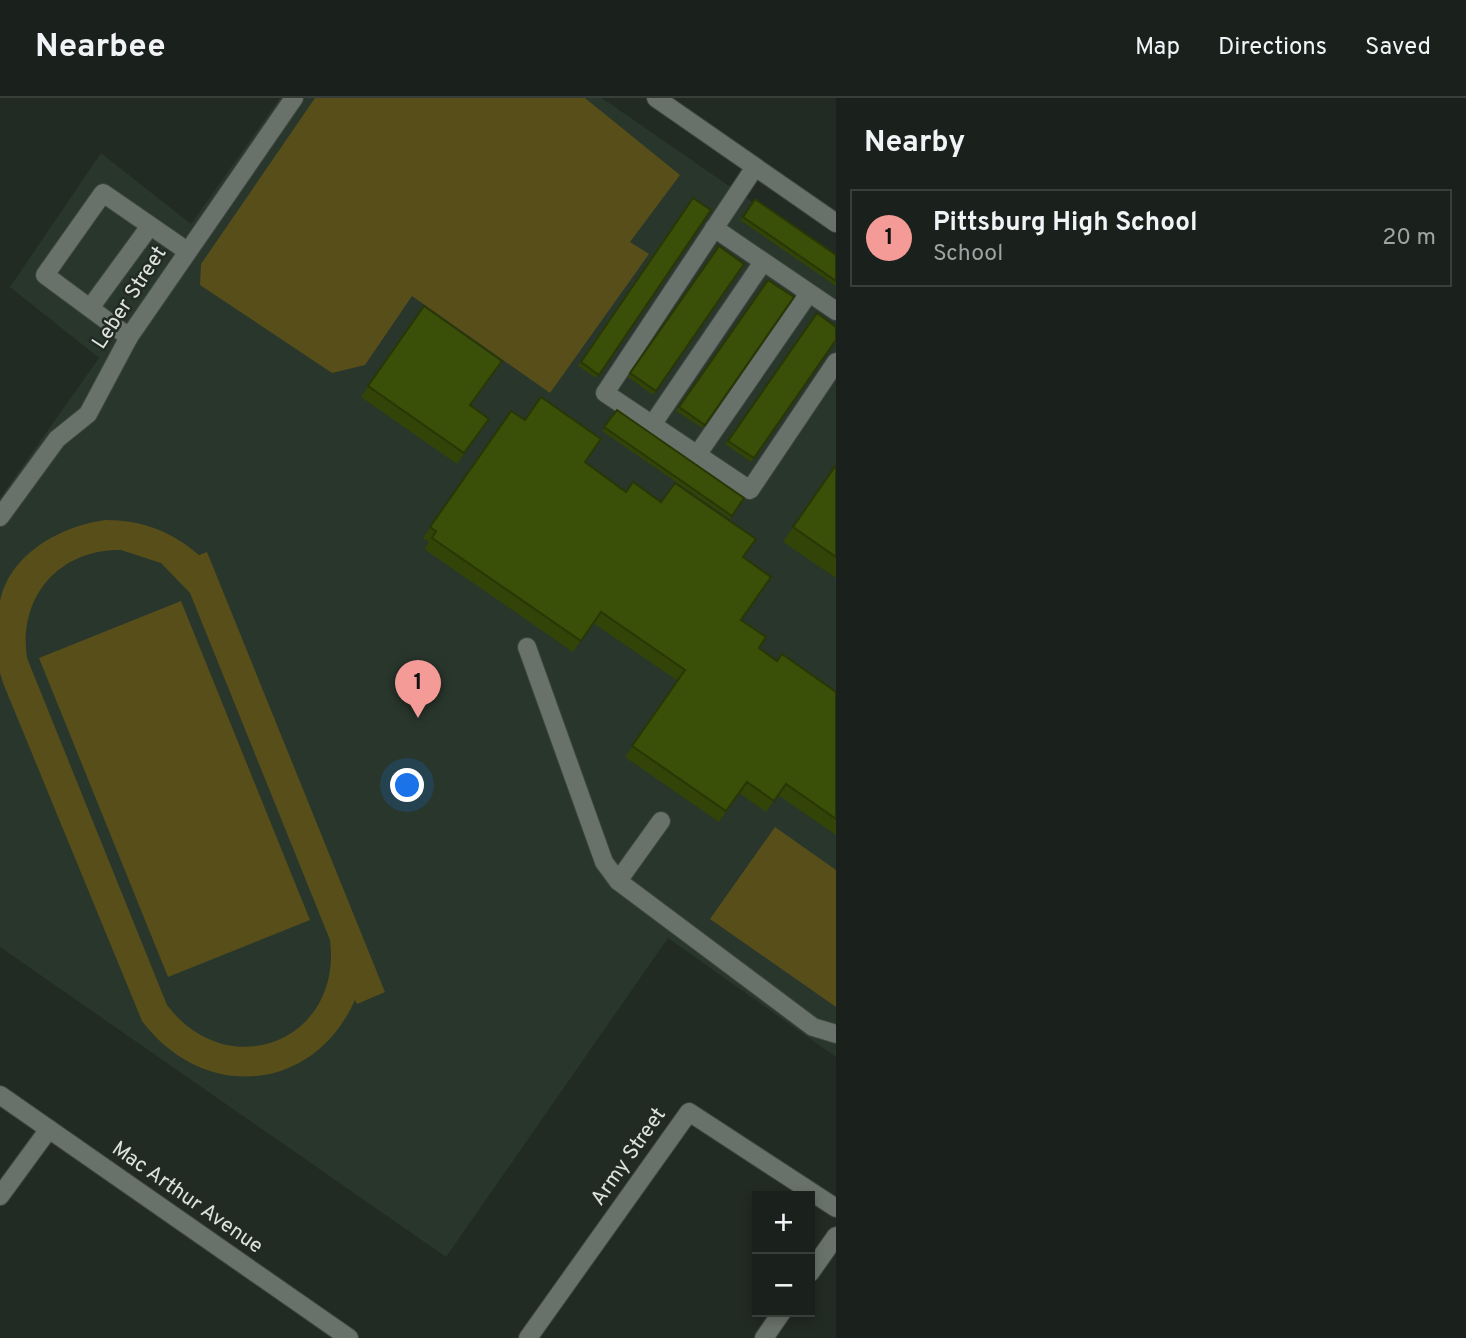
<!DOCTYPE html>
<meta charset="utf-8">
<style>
body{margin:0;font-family:Overpass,sans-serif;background:#272d28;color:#f1f3f6}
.controls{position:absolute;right:21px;bottom:21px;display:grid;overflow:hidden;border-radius:0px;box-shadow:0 4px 10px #0003}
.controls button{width:63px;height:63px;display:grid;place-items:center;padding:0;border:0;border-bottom:2px solid #383e3a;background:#1a201b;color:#f1f3f6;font:35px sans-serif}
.you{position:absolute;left:408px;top:688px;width:24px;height:24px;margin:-18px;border:5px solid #fff;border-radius:50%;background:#1a73e8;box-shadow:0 0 0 10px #1a73e833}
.badge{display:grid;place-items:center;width:46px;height:46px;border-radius:50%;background:#f59b97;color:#111;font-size:23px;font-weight:700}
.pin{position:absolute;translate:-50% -58px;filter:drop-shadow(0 2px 4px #0008)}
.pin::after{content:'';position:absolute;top:37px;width:24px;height:21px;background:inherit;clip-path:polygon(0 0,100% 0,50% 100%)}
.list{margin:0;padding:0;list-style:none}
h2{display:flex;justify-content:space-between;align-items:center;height:91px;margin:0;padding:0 28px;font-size:30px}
h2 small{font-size:23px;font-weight:400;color:#9fa3a3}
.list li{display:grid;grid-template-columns:46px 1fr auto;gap:21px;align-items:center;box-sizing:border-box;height:98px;margin:0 14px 14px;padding:0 14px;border:2px solid #383e3a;border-radius:0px}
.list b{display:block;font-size:26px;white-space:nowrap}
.list p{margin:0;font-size:23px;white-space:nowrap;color:#9fa3a3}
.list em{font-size:23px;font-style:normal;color:#9fa3a3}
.map{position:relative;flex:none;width:836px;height:1240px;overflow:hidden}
header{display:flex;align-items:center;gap:42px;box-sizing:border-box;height:98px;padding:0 35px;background:#1a201b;border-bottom:2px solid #383e3a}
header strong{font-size:33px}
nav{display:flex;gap:38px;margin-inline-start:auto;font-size:24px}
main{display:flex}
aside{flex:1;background:#1a201b}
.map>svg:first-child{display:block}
.built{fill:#29362c}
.green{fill:#574e1a;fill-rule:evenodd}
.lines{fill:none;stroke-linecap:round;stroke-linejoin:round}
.minor-casing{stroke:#3d453f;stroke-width:20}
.minor{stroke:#68726a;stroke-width:18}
.wall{fill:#324407}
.building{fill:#3a4f08;stroke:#293706;stroke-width:2}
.labels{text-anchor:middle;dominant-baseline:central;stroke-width:5;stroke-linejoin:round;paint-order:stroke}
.street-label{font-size:21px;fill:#dde2de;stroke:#222a24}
</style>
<header>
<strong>Nearbee</strong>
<nav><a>Map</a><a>Directions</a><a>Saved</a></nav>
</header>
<main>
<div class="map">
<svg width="836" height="1240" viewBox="0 0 836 1240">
<rect width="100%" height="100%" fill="#222a24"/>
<path class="built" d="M280 0H602L836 162V959L668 840 446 1159 0 849V400L99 260 10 189 101 55 191 126Z"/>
<g class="green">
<path d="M315 0H585L680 77 630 144 649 156 550 295 412 198 365 267 332 275 200 187 201 166Z"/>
<path d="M105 422C142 422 171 433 199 457L207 454 385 894 357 906 355 902C313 996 203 1004 142 923L3 585 0 575C0 552 0 526 0 504 9 456 61 428 105 422ZM121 452 161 465 190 495 330 842C343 943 228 988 167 907L27 560C18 499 59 451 121 452Z"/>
<path d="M181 503 310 822 168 879 39 560Z"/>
<path d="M775 729 836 772V909L710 821Z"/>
</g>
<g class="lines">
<g class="minor-casing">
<g id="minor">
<path d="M656 0 836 125"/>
<path d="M755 69 605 295 750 392 836 264"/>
<path d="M714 130 836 213"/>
<path d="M90 210 150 128"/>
<path d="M129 239 45 177 103 95 187 153"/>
<path d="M652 327 763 164"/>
<path d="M697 357 809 195"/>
<path d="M0 419 57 341 88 316 129 239 294 0"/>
<path d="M527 549 604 764 618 783"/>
<path d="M661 723 618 783 813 929 836 936"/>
<path d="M0 997 349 1240"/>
<path d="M0 1098 49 1031"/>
<path d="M810 1175 836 1138"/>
<path d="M528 1240 689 1014 836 1110"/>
<path d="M764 1240 782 1214"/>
</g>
</g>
<use href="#minor" class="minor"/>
</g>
<g class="wall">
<path d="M693 100 711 112 596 280 578 268Z"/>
<path d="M755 101 836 157V188L740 122Z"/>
<path d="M719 148 744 166 653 297 628 279Z"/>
<path d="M768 182 794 199 702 330 676 313Z"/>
<path d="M424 208 470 307 489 321 457 366 361 299Z"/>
<path d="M817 215 836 242 751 364 725 346Z"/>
<path d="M617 312 744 400 730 421 602 333Z"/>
<path d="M511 313 626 394 743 459 741 522 759 550 777 563 836 594V737L778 697 766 714 739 695 719 724 625 659 678 583 593 525 573 554 424 451 429 444 423 440Z"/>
<path d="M836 366V480L783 444Z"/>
</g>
<g class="building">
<path d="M693 100 711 112 599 277 581 264Z"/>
<path d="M755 101 836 157V183L743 119Z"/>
<path d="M719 148 744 166 656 293 630 275Z"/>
<path d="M768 182 794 199 705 327 679 309Z"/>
<path d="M424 208 502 263 470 307 489 321 464 355 368 288Z"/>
<path d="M817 215 836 229V242L754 360 728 343Z"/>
<path d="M541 299 601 341 585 364 626 394 633 384 661 404 675 385 756 441 743 459 771 479 741 522 766 539 759 550 777 563 782 556 836 594V721L786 686 774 703 747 684 726 713 632 648 685 572 601 514 581 543 432 440 436 433 430 429 511 313 525 322Z"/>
<path d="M617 312 744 400 732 418 604 329Z"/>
<path d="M836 367V459L793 429Z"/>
</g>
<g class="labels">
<g class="street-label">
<text transform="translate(130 200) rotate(-57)">Leber Street</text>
<text transform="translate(629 1059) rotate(-55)">Army Street</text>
<text transform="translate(187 1100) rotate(35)">Mac Arthur Avenue</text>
</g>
</g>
</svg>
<div class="controls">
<button>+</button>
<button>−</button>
</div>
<div class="you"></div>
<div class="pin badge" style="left:418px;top:620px">1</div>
</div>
<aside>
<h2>Nearby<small></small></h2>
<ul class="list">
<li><span class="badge">1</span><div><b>Pittsburg High School</b><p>School</p></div><em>20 m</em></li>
</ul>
</aside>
</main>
